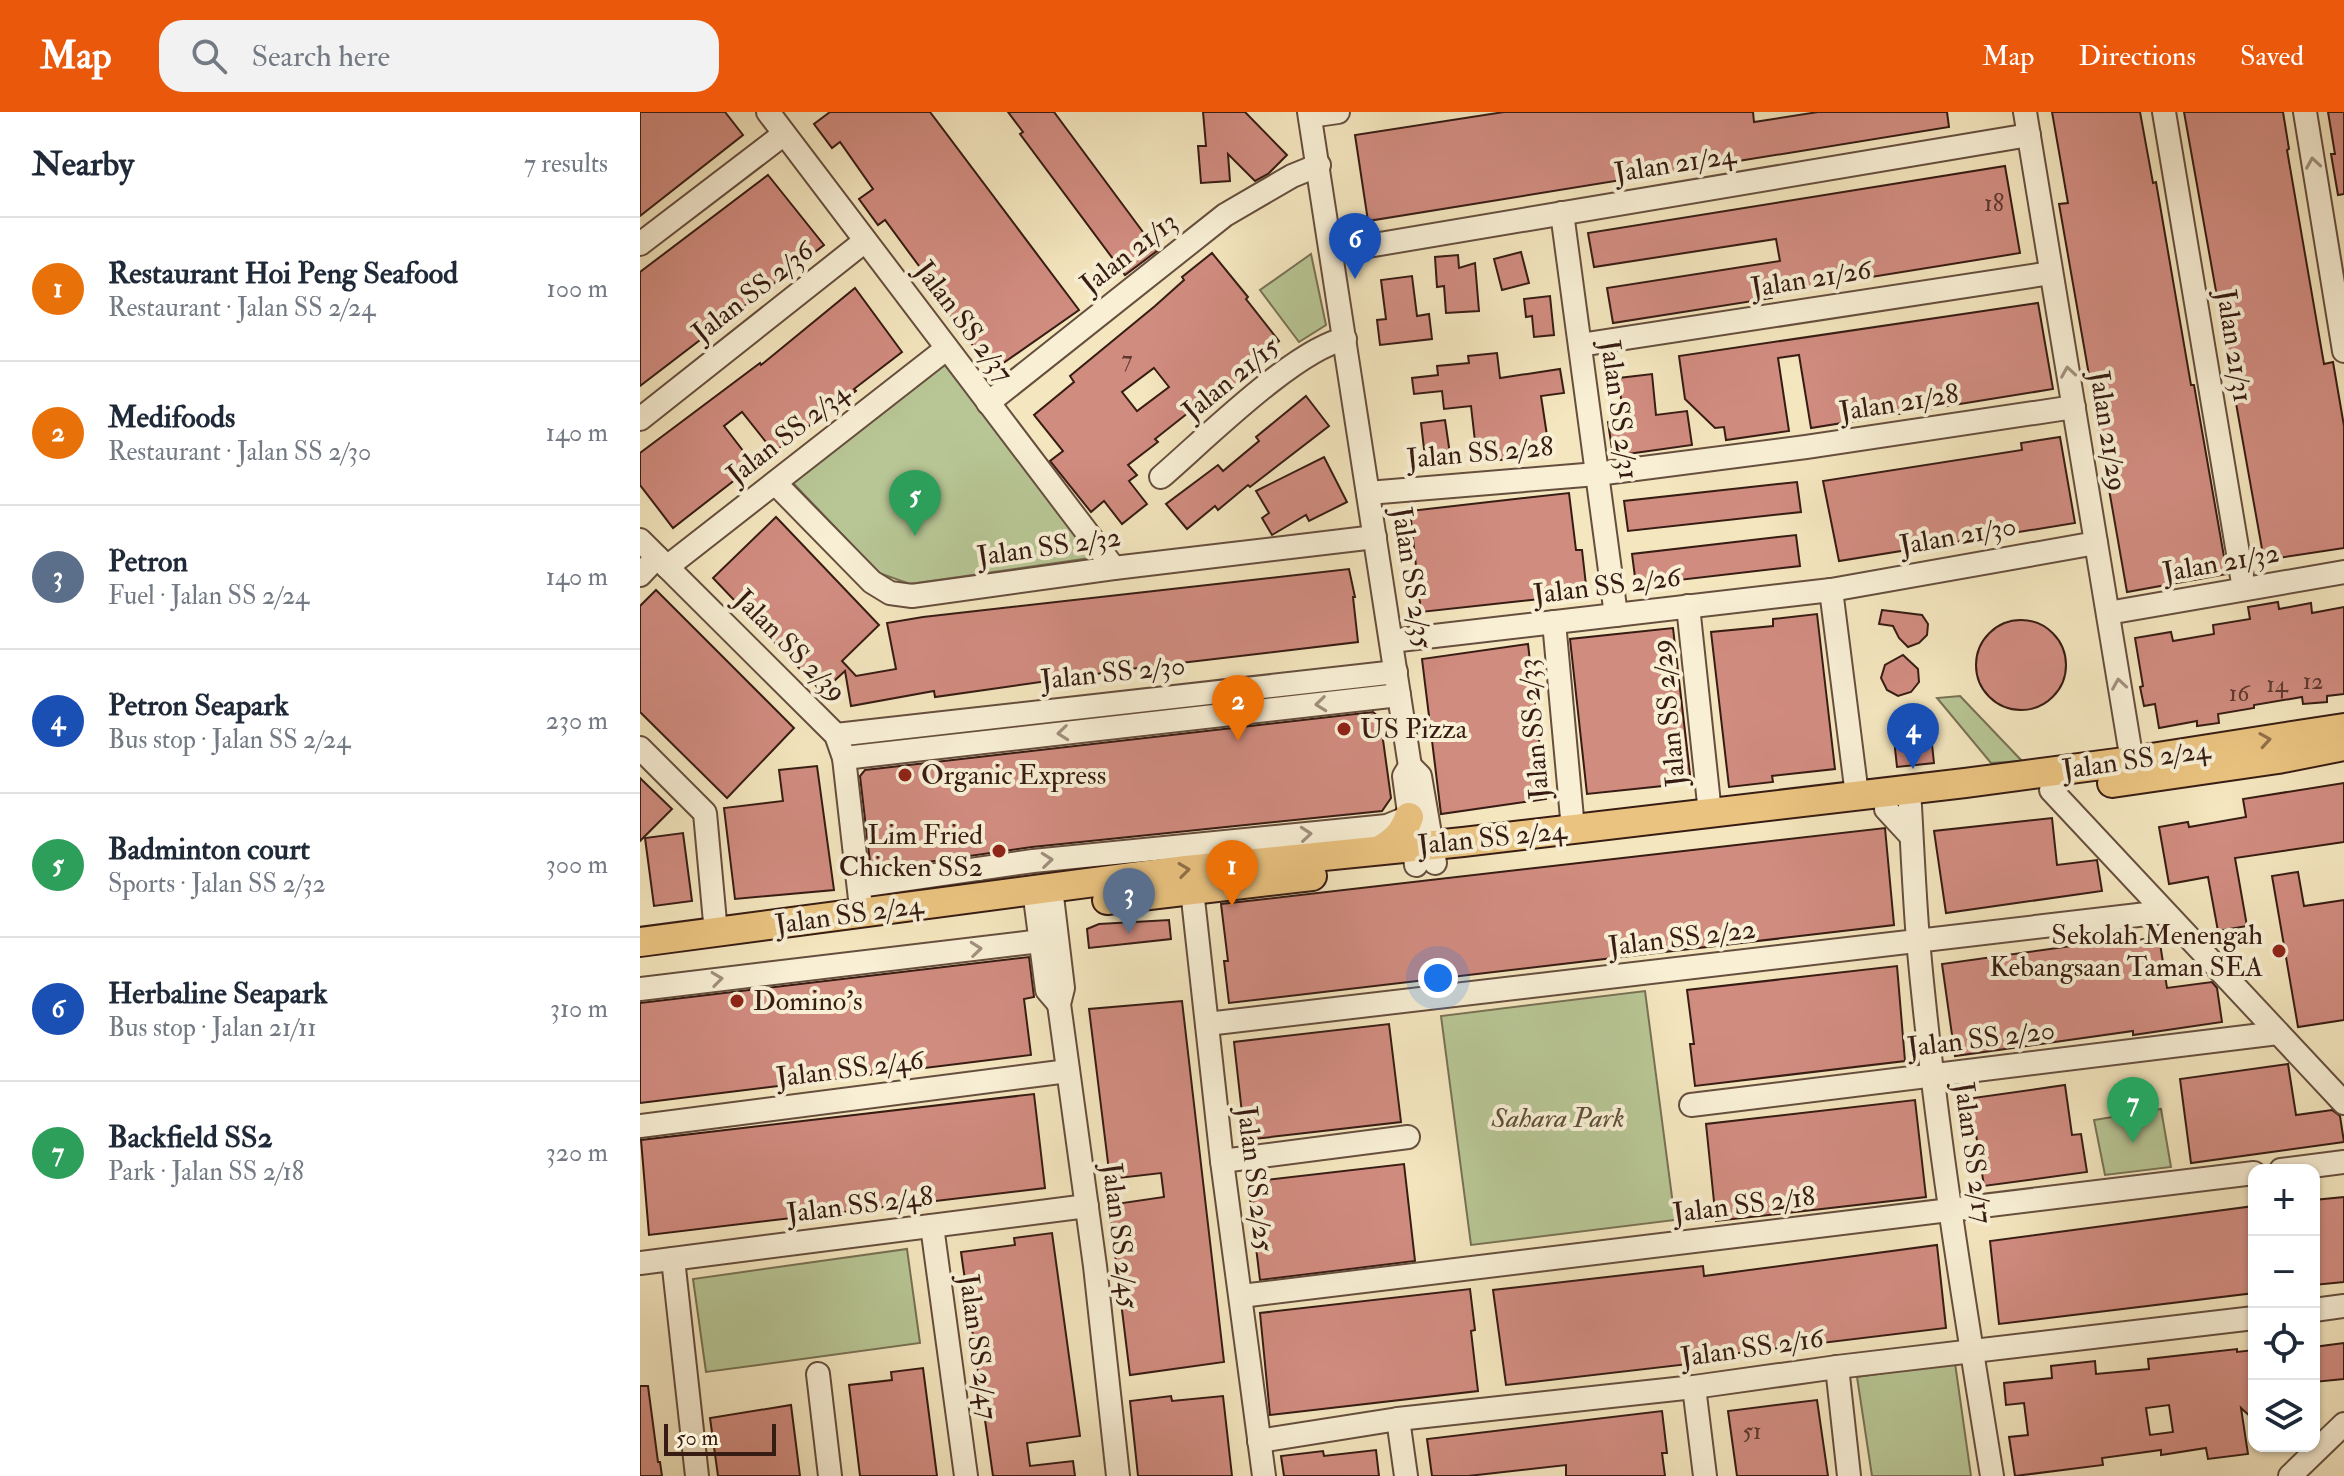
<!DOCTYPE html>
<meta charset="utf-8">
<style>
body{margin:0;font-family:"IM FELL Double Pica",serif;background:#f2f2f3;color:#1f2937}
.controls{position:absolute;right:24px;bottom:24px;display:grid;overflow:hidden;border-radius:16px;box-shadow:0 2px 6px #0004}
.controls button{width:72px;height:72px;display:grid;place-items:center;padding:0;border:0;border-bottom:2px solid #e0e1e3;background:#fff;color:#1f2937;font:40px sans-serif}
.scale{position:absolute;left:24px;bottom:20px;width:112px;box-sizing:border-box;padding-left:8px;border:4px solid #371c13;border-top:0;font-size:22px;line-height:28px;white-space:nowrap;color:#371c13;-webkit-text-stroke:6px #f8efd5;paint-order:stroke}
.you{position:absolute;left:798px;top:866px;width:28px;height:28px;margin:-20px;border:6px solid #fff;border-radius:50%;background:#1a73e8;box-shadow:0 0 0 12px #1a73e833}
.badge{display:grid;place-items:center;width:52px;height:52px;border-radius:50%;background:#ea580c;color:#fff;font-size:26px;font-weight:700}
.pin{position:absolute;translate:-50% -66px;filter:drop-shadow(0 2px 4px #0008)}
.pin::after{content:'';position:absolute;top:42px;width:28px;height:24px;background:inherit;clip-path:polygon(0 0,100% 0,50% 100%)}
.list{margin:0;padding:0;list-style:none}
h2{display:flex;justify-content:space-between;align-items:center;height:104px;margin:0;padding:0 32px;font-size:34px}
h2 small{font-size:26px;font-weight:400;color:#747a83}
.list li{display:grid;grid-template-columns:52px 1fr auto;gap:24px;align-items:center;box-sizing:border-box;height:144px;padding:0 32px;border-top:2px solid #e0e1e3}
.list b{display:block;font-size:30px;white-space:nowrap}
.list p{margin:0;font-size:26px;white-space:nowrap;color:#747a83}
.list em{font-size:26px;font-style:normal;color:#747a83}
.icon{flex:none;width:44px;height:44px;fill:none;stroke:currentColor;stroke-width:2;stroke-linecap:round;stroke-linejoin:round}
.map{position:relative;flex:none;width:1704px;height:1364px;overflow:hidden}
header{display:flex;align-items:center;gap:48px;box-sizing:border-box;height:112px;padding:0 40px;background:#ea580c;color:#fff}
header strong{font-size:38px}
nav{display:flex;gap:44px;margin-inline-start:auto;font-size:28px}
.search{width:560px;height:72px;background:#f2f2f3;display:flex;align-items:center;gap:20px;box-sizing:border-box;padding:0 28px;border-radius:24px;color:#747a83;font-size:30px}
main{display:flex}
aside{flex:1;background:#fff}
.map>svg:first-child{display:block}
.green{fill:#b8c695;stroke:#787154;stroke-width:2}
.building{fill:#d18c80;stroke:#371c13;stroke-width:2;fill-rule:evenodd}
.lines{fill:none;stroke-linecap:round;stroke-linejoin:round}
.minor-casing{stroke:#664e3e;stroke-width:26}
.major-casing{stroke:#371c13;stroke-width:32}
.minor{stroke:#f8efd5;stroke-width:22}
.major{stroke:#eac380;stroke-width:28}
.oneway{stroke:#a1907e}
.oneway2{stroke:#90704a}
.poi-dot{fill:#8f2418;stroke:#f8efd5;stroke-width:3}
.labels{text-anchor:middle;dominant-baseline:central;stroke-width:8;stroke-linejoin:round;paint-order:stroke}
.number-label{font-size:24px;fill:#5e382e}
.street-label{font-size:28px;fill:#371c13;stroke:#f8efd5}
.poi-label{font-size:28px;fill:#371c13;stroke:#f8efd5;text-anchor:start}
.park-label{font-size:28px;font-style:italic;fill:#5e4f3a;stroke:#f8efd5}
</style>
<header>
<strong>Map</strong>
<div class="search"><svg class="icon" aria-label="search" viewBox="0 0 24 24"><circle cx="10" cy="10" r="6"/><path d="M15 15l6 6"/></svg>Search here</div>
<nav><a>Map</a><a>Directions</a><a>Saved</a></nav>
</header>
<main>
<aside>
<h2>Nearby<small>7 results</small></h2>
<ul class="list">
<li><span class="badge" style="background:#e8710a">1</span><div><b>Restaurant Hoi Peng Seafood</b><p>Restaurant · Jalan SS 2/24</p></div><em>100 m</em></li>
<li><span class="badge" style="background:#e8710a">2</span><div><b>Medifoods</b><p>Restaurant · Jalan SS 2/30</p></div><em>140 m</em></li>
<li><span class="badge" style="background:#5c6f8a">3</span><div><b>Petron</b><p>Fuel · Jalan SS 2/24</p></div><em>140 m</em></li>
<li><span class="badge" style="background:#1a4fb4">4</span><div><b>Petron Seapark</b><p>Bus stop · Jalan SS 2/24</p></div><em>230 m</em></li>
<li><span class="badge" style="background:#2e9e5b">5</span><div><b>Badminton court</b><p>Sports · Jalan SS 2/32</p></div><em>300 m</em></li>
<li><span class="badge" style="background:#1a4fb4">6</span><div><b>Herbaline Seapark</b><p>Bus stop · Jalan 21/11</p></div><em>310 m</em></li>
<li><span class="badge" style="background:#2e9e5b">7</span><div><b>Backfield SS2</b><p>Park · Jalan SS 2/18</p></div><em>320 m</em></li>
</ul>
</aside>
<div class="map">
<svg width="1704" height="1364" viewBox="0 0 1704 1364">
<rect width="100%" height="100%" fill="#f4e6bf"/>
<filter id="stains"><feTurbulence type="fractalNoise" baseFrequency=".0025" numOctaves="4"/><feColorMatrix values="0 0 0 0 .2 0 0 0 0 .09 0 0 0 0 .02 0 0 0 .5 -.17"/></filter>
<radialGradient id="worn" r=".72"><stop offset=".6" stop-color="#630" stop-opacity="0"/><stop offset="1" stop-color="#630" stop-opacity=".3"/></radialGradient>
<g class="green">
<path d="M671 142 686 213 659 230 620 178Z"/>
<path d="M304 252 457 445 270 472 239 461 152 370Z"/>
<path d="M1320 584 1382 649 1351 651 1297 586Z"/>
<path d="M1005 879 1035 1108 831 1133 801 904Z"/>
<path d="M1521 997 1531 1055 1465 1063 1454 1008Z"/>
<path d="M267 1137 280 1231 66 1260 53 1167Z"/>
<path d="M1315 1251 1331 1364H1232L1217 1265Z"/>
</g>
<g class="building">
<path d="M0 0H85L103 23 0 104Z"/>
<path d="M190 0H290L439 198 352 259 278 161 282 158 245 108 238 113 219 87 233 77 200 30 192 36 174 12Z"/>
<path d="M368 0H414L517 139 485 163 380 22 383 20Z"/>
<path d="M563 0H605L647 43 628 62 615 69 588 42 590 69 561 71 558 34H566Z"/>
<path d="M864 0H1113L1114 10 1178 0H1307L1309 15 728 109 715 23Z"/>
<path d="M1412 0H1500L1513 71 1516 70 1551 273H1554L1587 462 1487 480 1419 92 1428 91Z"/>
<path d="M1544 0H1643L1649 37 1647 38 1684 252 1693 250 1704 314V436L1624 448Z"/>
<path d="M1688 0H1704V82L1698 83 1691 42H1695Z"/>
<path d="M1365 54 1380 141 1132 181V186L973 211 967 176 1140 149 1136 127 954 155 948 121Z"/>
<path d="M128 63 184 133 0 274V160Z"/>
<path d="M881 140 889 171 862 178 854 147Z"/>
<path d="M572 141 608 185 606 187 639 229 603 256 609 264 582 285 577 278 515 327 518 330 488 353 497 363 489 369 507 392 482 412 464 389 451 400 410 349 423 339 394 303 434 270 430 264 515 194 544 168 542 165ZM514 256 529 275 497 299 482 280Z"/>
<path d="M818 143 819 156 835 151 839 199 806 201 804 174 797 175 795 145Z"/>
<path d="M772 164 777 204 789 202 792 227 740 233 737 208 746 207 741 168Z"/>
<path d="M215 176 262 240 214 277 216 279 134 340 102 300 84 314 114 353 33 416 0 373V341L120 251 121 253Z"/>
<path d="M910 184 914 223 894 225 892 204 886 205 884 187Z"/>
<path d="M1398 191 1413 277 1171 316 1159 243 1138 246 1149 319 1086 328 1084 315 1075 316 1045 287 1039 244Z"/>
<path d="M857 241 860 266 920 257 924 281 901 284 908 330 903 331 905 345 845 349 843 337 836 338 831 294 804 297 802 279 774 282 772 266 798 263 797 254 829 251 828 244Z"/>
<path d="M1012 262 1016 303 1047 299 1052 333 973 344 968 310 983 308 979 266Z"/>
<path d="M666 284 689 314 610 375 608 373 578 398 575 394 547 417 526 392 578 353 583 359 619 329 616 325Z"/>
<path d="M805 308 810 342 785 345 781 311Z"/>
<path d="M1420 325 1435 411 1199 449 1183 369 1382 338 1381 331Z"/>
<path d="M684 345 707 390 669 409 666 403 632 423 622 406 629 401 616 379Z"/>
<path d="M1157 370 1161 400 988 419 984 389Z"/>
<path d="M929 381 936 438H942L947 482 781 500 770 399Z"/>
<path d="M136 405 239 513 202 549 216 564 256 557 247 511 283 505 709 457 715 485H713L718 530 498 556 295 585 294 579 211 594 205 559 182 580 73 466Z"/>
<path d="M1156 423 1160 454 996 473 992 442Z"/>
<path d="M16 478 154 616 87 686 0 600V494Z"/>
<path d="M1638 490 1639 497 1671 491 1672 501 1704 495V582L1687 584V590L1663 592 1662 585 1614 593V596L1578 602 1579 611 1557 614V609L1519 616 1515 592 1504 594 1500 575 1503 574 1495 526 1531 520 1533 529 1574 522 1573 513 1610 507 1608 495Z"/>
<path d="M1242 498 1282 503 1288 512 1287 523 1279 531 1268 535 1259 526 1253 514 1239 512Z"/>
<path d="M1177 502 1195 657 1132 664 1133 670 1089 675 1071 520 1133 514V507Z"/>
<circle cx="1381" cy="553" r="45"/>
<path d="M1033 516 1051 671 947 682 930 527Z"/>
<path d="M888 532 906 687 801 702 782 547Z"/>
<path d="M1263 543 1278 557 1279 570 1271 580 1258 584 1247 578 1241 566 1245 553Z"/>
<path d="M733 600 740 606 751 686 742 699 392 735 239 757 230 750 220 664 225 658Z"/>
<path d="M1289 604 1294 651 1257 655 1252 608Z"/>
<path d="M177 654 194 778 95 787 84 696 143 689 139 658Z"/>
<path d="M0 666 32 697 0 729Z"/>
<path d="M1704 671V730L1595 746 1607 814 1578 819 1568 765 1529 772 1519 715 1548 710 1549 715 1606 705 1603 687Z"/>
<path d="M1412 706 1417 753 1457 748 1462 779 1306 801 1294 719Z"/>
<path d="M1245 716 1254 813 589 891 584 849H588L581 792Z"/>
<path d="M43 721 52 789 14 794 5 726Z"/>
<path d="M1658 760 1664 794 1704 788V908L1658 915 1632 764Z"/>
<path d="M529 808 531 827 449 836 447 817 459 812Z"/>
<path d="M1519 825 1527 876 1572 870 1577 876 1582 910 1493 923V919L1315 944 1302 852 1460 830 1461 833Z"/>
<path d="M389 845 394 885 384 887 391 943 0 991V891Z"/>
<path d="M1257 854 1265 949 1055 974 1050 932H1054L1047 878Z"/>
<path d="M542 889 584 1250 490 1263 469 1093 524 1085 521 1061 470 1067 449 897Z"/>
<path d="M749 912 761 1010 605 1028 594 930Z"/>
<path d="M1648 952 1656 1003 1692 998 1700 1004 1704 1030 1551 1051 1540 967Z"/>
<path d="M1425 973 1432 1023 1441 1022 1447 1060 1344 1074 1336 1022 1324 1023 1319 988Z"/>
<path d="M394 982 405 1076 9 1123 1 1028Z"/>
<path d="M1275 988 1286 1085 1076 1109 1066 1012Z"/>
<path d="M764 1052 775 1149 620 1168 608 1070Z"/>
<path d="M1704 1085V1170L1674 1173V1088Z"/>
<path d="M1614 1094V1181L1359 1212 1350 1129Z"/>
<path d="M412 1121 440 1324 387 1331 390 1354 433 1349 435 1364H353L321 1140 375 1133 374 1126Z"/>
<path d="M1297 1133 1306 1216 1074 1244 1075 1249 866 1273 853 1178 1063 1154 1064 1164Z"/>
<path d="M830 1177 835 1218 831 1219 838 1279 630 1303 620 1201Z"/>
<path d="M1704 1231V1267L1674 1270V1235Z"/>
<path d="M1597 1237V1240L1614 1238V1308L1601 1296 1608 1342 1568 1347 1566 1336 1521 1343V1338L1462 1346 1463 1353 1375 1364 1369 1325 1388 1323 1384 1291 1366 1293 1364 1271 1412 1266 1411 1254 1455 1249 1456 1262 1509 1257 1508 1247ZM1529 1293 1533 1320 1510 1323 1506 1296Z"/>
<path d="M283 1256 297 1364H220L209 1273 252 1268 251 1260Z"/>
<path d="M0 1274H8L18 1350H20L22 1364H0Z"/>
<path d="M531 1284 532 1289 583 1284 592 1364H498L490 1289Z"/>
<path d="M1177 1288 1188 1364H1097L1088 1299Z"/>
<path d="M151 1293 160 1364H78L70 1306Z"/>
<path d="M1022 1299 1027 1341H1022L1025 1364H926V1353L828 1364H792L787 1327Z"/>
<path d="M736 1338 739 1364H644L641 1344 683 1339 684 1344Z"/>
</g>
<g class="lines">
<g class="minor-casing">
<g id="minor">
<path d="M128 0 474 456"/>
<path d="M669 0 769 648 770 654 764 664 776 753"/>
<path d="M1385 0 1492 649"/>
<path d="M1524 0 1604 477"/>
<path d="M1665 0 1704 239"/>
<path d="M670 4 698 0"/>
<path d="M922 101 976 503"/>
<path d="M0 132 144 22"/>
<path d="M692 140 1389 23"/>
<path d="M940 233 1411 161"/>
<path d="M348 291 585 103 652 64 679 53"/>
<path d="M0 307 225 129"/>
<path d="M521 365C563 329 655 237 705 227"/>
<path d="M135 371 232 470 250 481 272 484 474 456 735 425"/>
<path d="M728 381 957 362 1166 335 1434 295"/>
<path d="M0 428 196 623 204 646 220 787"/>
<path d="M27 455 306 237"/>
<path d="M0 463 17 445"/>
<path d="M1191 478 1217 683"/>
<path d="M1048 494 1070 701"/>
<path d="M1468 501 1704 460"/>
<path d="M914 510 933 717"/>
<path d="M751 529 1191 478 1456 431"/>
<path d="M196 623 756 560"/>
<path d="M0 636 65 701 76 821"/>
<path d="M204 646 759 583"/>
<path d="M770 654 780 664 795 751"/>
<path d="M1269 677C1272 727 1274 778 1278 828 1294 1008 1323 1186 1352 1364"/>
<path d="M1411 678 1704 991"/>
<path d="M1246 697 1271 724"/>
<path d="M219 774 393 749 747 714 769 705"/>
<path d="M411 776 423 876 419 892 455 1154 478 1364"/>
<path d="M394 778 407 878 419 892"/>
<path d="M552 778 582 1049 624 1364"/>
<path d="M0 877 401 829"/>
<path d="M567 912 1524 800"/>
<path d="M1051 993 1638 921"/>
<path d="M0 1014 428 959"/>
<path d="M582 1049 768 1025"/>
<path d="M1641 1058 1704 1050"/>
<path d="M292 1114 326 1364"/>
<path d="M33 1147 57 1364"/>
<path d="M0 1151 447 1094"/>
<path d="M601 1184 1614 1061"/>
<path d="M1674 1198 1704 1194"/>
<path d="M1197 1255 1209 1364"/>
<path d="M178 1262 190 1364"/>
<path d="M1054 1275 1065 1364"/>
<path d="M758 1307 766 1364"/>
<path d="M619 1329 758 1307 1054 1275 1197 1255 1614 1206"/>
<path d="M1650 1364 1704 1312"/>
</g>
</g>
<g class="major-casing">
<g id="major">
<path d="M1472 671 1638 647 1704 634"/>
<path d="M740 738C755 729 763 722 769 705"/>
<path d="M467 788 672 764"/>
<path d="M0 830 546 758 823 730 1325 671 1492 649 1704 616"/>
</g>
</g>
<use href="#minor" class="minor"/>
<use href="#major" class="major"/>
</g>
<defs><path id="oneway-chevron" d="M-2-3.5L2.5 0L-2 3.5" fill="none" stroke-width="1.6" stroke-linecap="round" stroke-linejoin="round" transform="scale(2)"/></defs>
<g class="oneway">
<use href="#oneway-chevron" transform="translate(1673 51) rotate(-99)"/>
<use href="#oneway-chevron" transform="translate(1428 260) rotate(-99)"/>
<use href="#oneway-chevron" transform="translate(1479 572) rotate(-99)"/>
<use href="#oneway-chevron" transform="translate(681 592) rotate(174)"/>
<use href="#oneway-chevron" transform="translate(423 621) rotate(174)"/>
<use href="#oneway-chevron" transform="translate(666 722) rotate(-5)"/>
<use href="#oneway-chevron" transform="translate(407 748) rotate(-6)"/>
<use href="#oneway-chevron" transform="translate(336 837) rotate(-6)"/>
<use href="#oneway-chevron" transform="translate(77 867) rotate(-7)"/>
</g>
<g class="oneway2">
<use href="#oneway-chevron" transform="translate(1625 628) rotate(-9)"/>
<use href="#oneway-chevron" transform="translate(544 758) rotate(-7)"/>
</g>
<g class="poi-dot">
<circle cx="704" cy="617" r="8"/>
<circle cx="265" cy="663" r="8"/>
<circle cx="359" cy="739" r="8"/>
<circle cx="1639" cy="839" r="8"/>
<circle cx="97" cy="889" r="8"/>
</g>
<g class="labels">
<g class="number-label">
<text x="1354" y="91">18</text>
<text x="487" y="247">7</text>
<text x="1673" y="569">12</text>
<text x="1637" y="572">14</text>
<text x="1599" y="581">16</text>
<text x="1112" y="1319">51</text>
</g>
<g class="street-label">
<text transform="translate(1035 52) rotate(-9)">Jalan 21/24</text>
<text transform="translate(489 141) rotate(-38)">Jalan 21/13</text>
<text transform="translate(1171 167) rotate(-9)">Jalan 21/26</text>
<text transform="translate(113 180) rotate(-38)">Jalan SS 2/36</text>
<text transform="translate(324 210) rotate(53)">Jalan SS 2/37</text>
<text transform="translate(1594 234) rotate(81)">Jalan 21/31</text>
<text transform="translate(591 267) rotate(-39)">Jalan 21/15</text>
<text transform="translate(1259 291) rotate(-9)">Jalan 21/28</text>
<text transform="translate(979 298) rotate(82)">Jalan SS 2/31</text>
<text transform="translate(1468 319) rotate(81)">Jalan 21/29</text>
<text transform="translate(148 322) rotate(-38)">Jalan SS 2/34</text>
<text transform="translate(840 341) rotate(-5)">Jalan SS 2/28</text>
<text transform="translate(1318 424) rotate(-10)">Jalan 21/30</text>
<text transform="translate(409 435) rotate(-8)">Jalan SS 2/32</text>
<text transform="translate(1581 451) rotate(-10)">Jalan 21/32</text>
<text transform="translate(772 466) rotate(81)">Jalan SS 2/35</text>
<text transform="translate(967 474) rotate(-7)">Jalan SS 2/26</text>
<text transform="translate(150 534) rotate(45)">Jalan SS 2/39</text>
<text transform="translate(473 561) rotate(-6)">Jalan SS 2/30</text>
<text transform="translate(1029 601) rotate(-96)">Jalan SS 2/29</text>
<text transform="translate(894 617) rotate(-95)">Jalan SS 2/33</text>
<text transform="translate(1496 648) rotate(-8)">Jalan SS 2/24</text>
<text transform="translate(852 726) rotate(-6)">Jalan SS 2/24</text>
<text transform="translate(209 803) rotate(-8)">Jalan SS 2/24</text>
<text transform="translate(1042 826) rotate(-7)">Jalan SS 2/22</text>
<text transform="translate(1341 927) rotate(-7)">Jalan SS 2/20</text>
<text transform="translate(210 957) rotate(-7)">Jalan SS 2/46</text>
<text transform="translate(1333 1041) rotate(82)">Jalan SS 2/17</text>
<text transform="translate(615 1067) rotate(83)">Jalan SS 2/25</text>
<text transform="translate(220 1093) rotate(-7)">Jalan SS 2/48</text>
<text transform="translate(1104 1093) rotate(-7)">Jalan SS 2/18</text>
<text transform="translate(480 1124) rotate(83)">Jalan SS 2/45</text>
<text transform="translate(338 1235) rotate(82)">Jalan SS 2/47</text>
<text transform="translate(1112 1236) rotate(-8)">Jalan SS 2/16</text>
</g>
<g class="poi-label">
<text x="720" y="617">US Pizza</text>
<text x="281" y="663">Organic Express</text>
<text x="343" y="723" text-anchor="end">Lim Fried<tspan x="343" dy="32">Chicken SS2</tspan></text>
<text x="1623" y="823" text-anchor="end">Sekolah Menengah<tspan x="1623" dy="32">Kebangsaan Taman SEA</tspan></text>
<text x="113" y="889">Domino's</text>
</g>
<g class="park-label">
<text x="918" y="1006">Sahara Park</text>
</g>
</g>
<rect width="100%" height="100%" filter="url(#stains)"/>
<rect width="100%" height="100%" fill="url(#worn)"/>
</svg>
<div class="controls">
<button>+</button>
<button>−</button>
<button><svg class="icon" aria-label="locate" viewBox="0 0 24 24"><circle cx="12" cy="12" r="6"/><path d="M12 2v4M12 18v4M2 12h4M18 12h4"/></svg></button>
<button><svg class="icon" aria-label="layers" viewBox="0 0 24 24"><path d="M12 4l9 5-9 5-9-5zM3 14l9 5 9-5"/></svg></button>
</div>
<div class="scale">50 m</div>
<div class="you"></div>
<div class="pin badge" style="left:592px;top:794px;background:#e8710a">1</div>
<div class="pin badge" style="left:598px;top:629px;background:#e8710a">2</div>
<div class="pin badge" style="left:489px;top:822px;background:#5c6f8a">3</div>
<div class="pin badge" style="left:1273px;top:657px;background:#1a4fb4">4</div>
<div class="pin badge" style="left:275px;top:424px;background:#2e9e5b">5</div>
<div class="pin badge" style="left:715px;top:167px;background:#1a4fb4">6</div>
<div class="pin badge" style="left:1493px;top:1031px;background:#2e9e5b">7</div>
</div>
</main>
